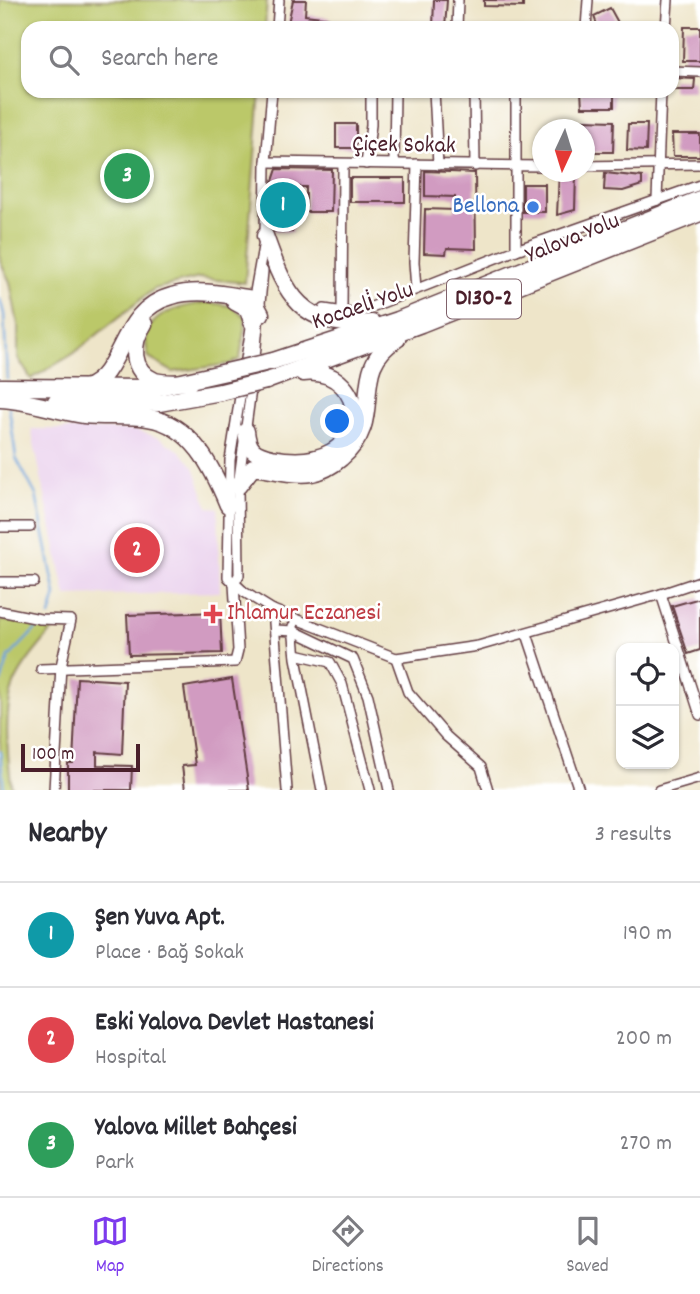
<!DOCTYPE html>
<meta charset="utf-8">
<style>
body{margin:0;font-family:Dekko,sans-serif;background:#f7f7f7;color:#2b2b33}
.controls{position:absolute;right:21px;bottom:21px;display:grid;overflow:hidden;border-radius:14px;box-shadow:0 2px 5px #0004}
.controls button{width:63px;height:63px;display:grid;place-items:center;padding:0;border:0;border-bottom:2px solid #e1e1e2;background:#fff;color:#2b2b33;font:35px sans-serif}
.compass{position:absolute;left:532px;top:119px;width:63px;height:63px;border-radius:50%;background:#fff;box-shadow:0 2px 5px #0004;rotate:184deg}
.scale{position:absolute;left:21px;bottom:18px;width:119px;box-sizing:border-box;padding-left:7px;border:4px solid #4a1f2b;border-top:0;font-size:19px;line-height:24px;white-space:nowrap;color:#4a1f2b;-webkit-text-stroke:5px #fff;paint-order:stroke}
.you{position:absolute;left:338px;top:422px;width:24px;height:24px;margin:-18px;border:5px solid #fff;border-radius:50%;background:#1a73e8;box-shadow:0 0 0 10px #1a73e833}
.badge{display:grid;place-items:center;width:46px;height:46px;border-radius:50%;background:#7c3aed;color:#fff;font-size:23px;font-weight:700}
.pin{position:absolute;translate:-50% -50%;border:4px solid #fff;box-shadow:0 2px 7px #0006}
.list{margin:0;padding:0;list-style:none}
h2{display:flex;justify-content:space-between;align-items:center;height:91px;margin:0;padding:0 28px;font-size:30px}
h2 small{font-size:23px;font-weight:400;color:#7c7c81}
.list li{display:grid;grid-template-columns:46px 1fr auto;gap:21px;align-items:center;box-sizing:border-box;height:105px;padding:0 28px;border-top:2px solid #e1e1e2}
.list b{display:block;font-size:26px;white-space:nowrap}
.list p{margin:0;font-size:23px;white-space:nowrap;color:#7c7c81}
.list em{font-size:23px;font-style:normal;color:#7c7c81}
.icon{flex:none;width:38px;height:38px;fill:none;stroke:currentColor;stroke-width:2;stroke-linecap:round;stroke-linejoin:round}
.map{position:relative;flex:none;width:700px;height:790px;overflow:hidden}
.search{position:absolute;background:#fff;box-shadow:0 2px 5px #0004;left:21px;right:21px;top:21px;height:77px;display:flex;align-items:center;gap:18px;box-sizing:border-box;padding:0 24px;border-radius:21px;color:#7c7c81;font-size:26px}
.sheet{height:406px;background:#fff}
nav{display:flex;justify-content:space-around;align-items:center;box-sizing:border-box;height:98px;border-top:2px solid #e1e1e2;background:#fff;font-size:19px;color:#7c7c81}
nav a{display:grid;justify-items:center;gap:4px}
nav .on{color:#7c3aed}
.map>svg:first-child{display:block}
.built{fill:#ead1ed}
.green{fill:#bbc869;stroke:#82744a;stroke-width:2}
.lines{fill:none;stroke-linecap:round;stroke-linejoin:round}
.stream{stroke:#6ba1d9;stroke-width:2.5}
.building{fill:#d19bc1}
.minor-casing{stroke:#633d43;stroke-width:12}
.trunk-casing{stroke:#633d43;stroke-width:19}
.minor{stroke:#fff;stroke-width:9}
.trunk{stroke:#fff;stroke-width:16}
.trunk-bridge-casing{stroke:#633d43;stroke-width:19;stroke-linecap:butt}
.trunk-bridge{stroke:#fff;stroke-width:16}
.shop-dot{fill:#3f7fe0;stroke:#fff;stroke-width:2.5}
.health-dot{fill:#e0444e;stroke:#fff;stroke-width:2.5}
.labels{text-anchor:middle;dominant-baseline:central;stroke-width:5;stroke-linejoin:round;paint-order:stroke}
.shield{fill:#fff;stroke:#80626b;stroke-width:2}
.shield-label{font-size:23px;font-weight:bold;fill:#4a1f2b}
.street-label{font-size:24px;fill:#4a1f2b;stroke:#fff}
.shop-label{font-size:24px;fill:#366cbe;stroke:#fff;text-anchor:end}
.health-label{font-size:24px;fill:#be3a42;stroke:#fff;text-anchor:start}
</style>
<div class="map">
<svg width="700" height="790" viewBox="0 0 700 790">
<rect width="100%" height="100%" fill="#fff"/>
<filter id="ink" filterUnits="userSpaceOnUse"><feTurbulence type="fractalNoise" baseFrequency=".0143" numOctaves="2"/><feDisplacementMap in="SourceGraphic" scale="14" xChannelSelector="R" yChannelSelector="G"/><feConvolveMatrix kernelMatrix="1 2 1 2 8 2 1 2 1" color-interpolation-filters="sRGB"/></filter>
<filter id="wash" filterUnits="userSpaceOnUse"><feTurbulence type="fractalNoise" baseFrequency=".00686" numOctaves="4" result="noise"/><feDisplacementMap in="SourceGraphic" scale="28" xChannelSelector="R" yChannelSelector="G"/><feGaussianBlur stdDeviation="1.57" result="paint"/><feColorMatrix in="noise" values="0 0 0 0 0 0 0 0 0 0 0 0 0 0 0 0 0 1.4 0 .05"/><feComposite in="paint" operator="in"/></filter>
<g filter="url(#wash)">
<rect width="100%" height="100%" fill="#eee5c9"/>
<path class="built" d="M31 429 136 430 159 438 180 451 194 467 208 507 218 508 220 592 66 596Z"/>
<g class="green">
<path d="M0 0H267L265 28H28V91H260L245 283 199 278 154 289 73 354 31 379 18 358V325L10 282 0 261Z"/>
<path d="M207 302 231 306 246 317 240 359 229 364 173 372 149 358C135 316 174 308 207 302Z"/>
<path d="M0 620 56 626C41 645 19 667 12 690 4 718 8 762 12 790H0Z"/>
</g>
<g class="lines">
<g class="stream">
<path d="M0 299 4 314 7 379"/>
<path d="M9 407 16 458 36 495 56 595 50 616"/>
<path d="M0 686 9 657 42 623"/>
<path d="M0 751 4 790"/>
</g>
</g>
<g id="blocks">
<g class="building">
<path d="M293 0H306L305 15 330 18V28H287Z"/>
<path d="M434 0H447L445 28H433Z"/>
<path d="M484 0H523V7L484 6Z"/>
<path d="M610 8 621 28H598L594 16Z"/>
<path d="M684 27H700V61H683Z"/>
<path d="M672 78 695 79 694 90H672Z"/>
<path d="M581 91H614V107H582Z"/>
<path d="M582 120 614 121 613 152H584Z"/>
<rect x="336" y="124" width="20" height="24"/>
<path d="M628 124H647L646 151 627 150Z"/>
<path d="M672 134H700V156H673Z"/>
<path d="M277 169 332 170 331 212H306V187H294L292 232 274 231 273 181Z"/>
<path d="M425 171 475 173 476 249 447 248 446 254 424 253 425 209 455 210V197L425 196Z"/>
<path d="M559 172 576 173 575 210 557 215Z"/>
<path d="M605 173 642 177V185L623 191 604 190Z"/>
<rect x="350" y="178" width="55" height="24"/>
<rect x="523" y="184" width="22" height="28"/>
<path d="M700 598V650L688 654 672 606Z"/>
<path d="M220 612 222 653 129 655 127 615Z"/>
<path d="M77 678 125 681 122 754 97 752V765L132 766 131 790H68V763H73Z"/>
<path d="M232 679 249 790H185L182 766 195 765 184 687Z"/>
</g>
</g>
</g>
<g filter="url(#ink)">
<use href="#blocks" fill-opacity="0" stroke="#633d43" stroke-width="2"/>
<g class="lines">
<g class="minor-casing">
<g id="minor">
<path d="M277 28 279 0"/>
<path d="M457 28 458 0"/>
<path d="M586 28 588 0"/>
<path d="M666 28 668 0"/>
<path d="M672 71 700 72"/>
<path d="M434 91 438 165"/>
<path d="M474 91 475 166"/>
<path d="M266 162 542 166"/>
<path d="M394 163 395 91"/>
<path d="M366 164 371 125V91"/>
<path d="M584 166 700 164"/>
<path d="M657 200 661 91"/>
<path d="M265 239 266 162 272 91"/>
<path d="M516 250V91"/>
<path d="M416 289 414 262 417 164"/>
<path d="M253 303 264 241"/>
<path d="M324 309 351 313 364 310 516 250 700 185"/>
<path d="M342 313 343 164"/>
<path d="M252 321 230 460 228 577 244 592 273 610 396 658 478 646 661 594 700 715"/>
<path d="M254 368 263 271"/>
<path d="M0 527H30"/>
<path d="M0 582H34"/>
<path d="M661 594 700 581"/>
<path d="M273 610 287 790"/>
<path d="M0 611 40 619 71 620 61 666 54 790"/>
<path d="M293 626 296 658 322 790"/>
<path d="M275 630 294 631 353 659 368 696 389 790"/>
<path d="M527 634 579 790"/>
<path d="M296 654 330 662 342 684 370 790"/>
<path d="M396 658 408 692 446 736 481 767 488 790"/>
<path d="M41 669 235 662 238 650 234 584 239 575 238 486 252 382"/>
<path d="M659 790 700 778"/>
</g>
</g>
<g class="trunk-casing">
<g id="trunk">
<path d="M265 236C286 296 301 328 372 323"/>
<path d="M235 302 248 309 252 322"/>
<path d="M144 324C131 343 130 371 155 381 165 384 179 382 189 383"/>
<path d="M273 361 398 320 700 199"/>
<path d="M266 381 421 324 700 213"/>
<path d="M0 387 155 388 226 372"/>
<path d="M76 390C125 386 114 311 172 296 198 288 227 295 253 299L261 314"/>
<path d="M0 399C29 400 55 411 84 415 105 417 127 415 148 418 192 424 213 469 228 505"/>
<path d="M56 401 159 403 221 392"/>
<path d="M246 431C248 450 254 454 272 458 378 478 373 365 303 373"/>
<path d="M238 486 253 467C271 469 294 476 312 473 323 471 333 465 341 458 389 418 345 371 397 339"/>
</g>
</g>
<use href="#minor" class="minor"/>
<use href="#trunk" class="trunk"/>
<g class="trunk-bridge-casing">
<g id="trunk-bridge">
<path d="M226 372 273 361"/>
<path d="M221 392 266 381"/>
</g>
</g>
<use href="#trunk-bridge" class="trunk-bridge"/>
</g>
</g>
<circle class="shop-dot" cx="533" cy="207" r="7"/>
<path class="health-dot" d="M209.5 603.5h7v7h7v7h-7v7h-7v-7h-7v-7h7z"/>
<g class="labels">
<rect class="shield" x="447" y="279.5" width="74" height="39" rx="5"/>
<g class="shield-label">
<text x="484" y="299">D130-2</text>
</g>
<g class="street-label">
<text transform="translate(404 146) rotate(1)">Çiçek Sokak</text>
<text transform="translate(573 239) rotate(-22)">Yalova Yolu</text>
<text transform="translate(363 307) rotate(-19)">Kocaeli̇ Yolu</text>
</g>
<g class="shop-label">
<text x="519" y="207">Bellona</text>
</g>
<g class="health-label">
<text x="227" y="614">Ihlamur Eczanesi</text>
</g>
</g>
</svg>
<div class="controls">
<button><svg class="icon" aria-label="locate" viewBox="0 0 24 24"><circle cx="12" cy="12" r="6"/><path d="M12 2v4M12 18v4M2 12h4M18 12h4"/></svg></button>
<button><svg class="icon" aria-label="layers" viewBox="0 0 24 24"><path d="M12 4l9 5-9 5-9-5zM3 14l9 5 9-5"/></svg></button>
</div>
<svg class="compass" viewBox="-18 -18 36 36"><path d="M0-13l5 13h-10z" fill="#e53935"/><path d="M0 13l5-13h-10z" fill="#7c7c81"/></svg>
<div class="scale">100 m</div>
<div class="you"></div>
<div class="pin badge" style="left:283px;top:205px;background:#0f9aa8">1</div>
<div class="pin badge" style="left:137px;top:550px;background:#e0444e">2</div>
<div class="pin badge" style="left:127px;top:176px;background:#2e9e5b">3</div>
<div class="search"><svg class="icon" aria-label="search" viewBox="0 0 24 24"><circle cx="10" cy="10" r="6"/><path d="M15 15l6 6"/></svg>Search here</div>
</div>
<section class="sheet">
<h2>Nearby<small>3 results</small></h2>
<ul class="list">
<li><span class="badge" style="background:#0f9aa8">1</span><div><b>Şen Yuva Apt.</b><p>Place · Bağ Sokak</p></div><em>190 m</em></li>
<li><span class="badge" style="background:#e0444e">2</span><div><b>Eski Yalova Devlet Hastanesi</b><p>Hospital</p></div><em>200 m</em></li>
<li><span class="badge" style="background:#2e9e5b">3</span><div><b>Yalova Millet Bahçesi</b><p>Park</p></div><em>270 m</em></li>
</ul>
</section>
<nav>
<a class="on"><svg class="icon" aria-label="map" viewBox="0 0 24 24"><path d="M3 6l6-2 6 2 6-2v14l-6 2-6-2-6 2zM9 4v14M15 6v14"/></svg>Map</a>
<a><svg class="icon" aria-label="directions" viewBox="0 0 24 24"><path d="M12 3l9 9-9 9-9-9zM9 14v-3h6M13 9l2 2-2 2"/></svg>Directions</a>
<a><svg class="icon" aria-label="saved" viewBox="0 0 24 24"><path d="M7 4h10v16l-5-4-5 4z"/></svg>Saved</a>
</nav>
